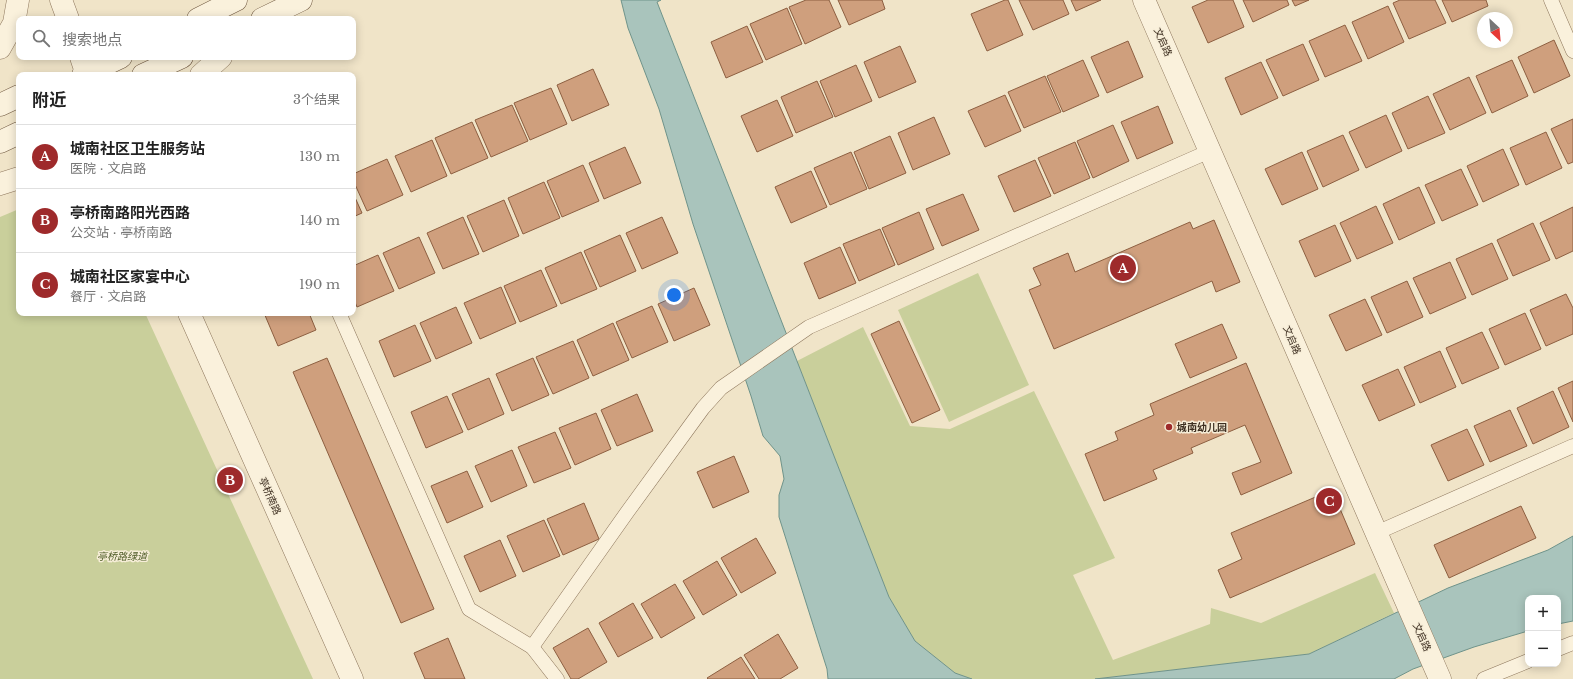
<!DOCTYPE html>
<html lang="zh">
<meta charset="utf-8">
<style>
body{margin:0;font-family:"Libre Baskerville","Noto Sans SC",serif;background:#f2f2f2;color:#222}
.controls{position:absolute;right:12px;bottom:12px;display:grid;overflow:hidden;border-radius:8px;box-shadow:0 2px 10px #0003}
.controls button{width:36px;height:36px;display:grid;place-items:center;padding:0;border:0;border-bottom:1px solid #e0e0e0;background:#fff;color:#222;font:20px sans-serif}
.compass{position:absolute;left:1477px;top:12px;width:36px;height:36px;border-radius:50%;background:#fff;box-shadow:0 2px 10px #0003;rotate:154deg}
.you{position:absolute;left:674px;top:295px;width:14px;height:14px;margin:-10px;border:3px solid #fff;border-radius:50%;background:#1a73e8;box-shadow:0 0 0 6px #1a73e833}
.badge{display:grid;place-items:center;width:26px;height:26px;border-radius:50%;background:#9e2a2b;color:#fff;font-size:13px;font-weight:700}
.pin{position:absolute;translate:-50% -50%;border:2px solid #fff;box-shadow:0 1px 4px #0006}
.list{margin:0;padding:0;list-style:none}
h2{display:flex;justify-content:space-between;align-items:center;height:52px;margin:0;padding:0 16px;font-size:17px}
h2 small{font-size:13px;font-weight:400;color:#767676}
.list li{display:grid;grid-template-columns:26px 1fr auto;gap:12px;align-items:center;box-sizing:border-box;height:64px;padding:0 16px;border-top:1px solid #e0e0e0}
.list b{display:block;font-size:15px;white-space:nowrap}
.list p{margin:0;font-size:13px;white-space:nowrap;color:#767676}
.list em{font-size:13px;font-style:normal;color:#767676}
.icon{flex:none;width:22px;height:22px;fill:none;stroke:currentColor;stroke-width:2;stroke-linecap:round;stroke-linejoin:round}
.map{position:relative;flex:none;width:1573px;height:679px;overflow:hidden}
.search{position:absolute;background:#fff;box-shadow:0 2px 10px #0003;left:16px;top:16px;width:340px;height:44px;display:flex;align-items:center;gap:10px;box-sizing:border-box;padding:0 14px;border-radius:8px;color:#767676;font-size:15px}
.panel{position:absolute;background:#fff;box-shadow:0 2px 10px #0003;left:16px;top:72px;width:340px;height:244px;border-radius:8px}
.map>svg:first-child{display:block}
.green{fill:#c9cf9b}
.water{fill:#a9c4bc;stroke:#6f938a}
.building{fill:#cf9f7d;stroke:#8d5f41}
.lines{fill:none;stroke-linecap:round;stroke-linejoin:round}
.service-casing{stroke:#8d765c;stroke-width:15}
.minor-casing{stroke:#8d765c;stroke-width:23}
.tertiary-casing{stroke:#8d765c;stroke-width:23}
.secondary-casing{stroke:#6f573f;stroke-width:23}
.service{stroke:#faf1dc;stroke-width:14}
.minor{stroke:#faf1dc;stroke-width:22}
.tertiary{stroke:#faf1dc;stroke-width:22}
.secondary{stroke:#faf1dc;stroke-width:22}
.poi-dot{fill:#9e2a2b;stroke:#f7eed8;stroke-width:1.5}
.labels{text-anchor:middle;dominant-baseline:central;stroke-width:3;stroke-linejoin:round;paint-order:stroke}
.street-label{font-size:10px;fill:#3d2e20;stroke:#f7eed8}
.poi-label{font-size:10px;font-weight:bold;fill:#3d2e20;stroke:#f7eed8;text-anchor:start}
.park-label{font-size:10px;font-style:italic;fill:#4d5a26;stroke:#f7eed8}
</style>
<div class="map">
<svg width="1573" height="679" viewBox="0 0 1573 679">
<rect width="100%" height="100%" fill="#f0e4c8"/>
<g class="green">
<path d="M19 209V313H145L313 679H0V217Z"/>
<path d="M978 273 1029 385 949 422 898 310Z"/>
<path d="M863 327 910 426 950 429 1034 391 1115 558 1073 575 1113 660 1210 624 1211 608 1261 623 1375 573 1394 613 1309 654 1095 679H972L955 673 915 641 889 597 797 361Z"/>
</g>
<g class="water">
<path d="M621 0H661L657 2 889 597 915 641 955 673 972 679H828L827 669 779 517V495L784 479 780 456 763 436 751 396 693 224 659 109 628 28Z"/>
<path d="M1573 536V621L1558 624V598H1528V631L1474 647 1413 669 1394 679H1095L1309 654 1448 588 1548 550Z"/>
</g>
<g class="building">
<path d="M806 0H829L841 27 805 44 789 7Z"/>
<path d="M838 0H882L885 9 849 25Z"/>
<path d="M1005 0H1008L1023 35 987 51 971 14Z"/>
<path d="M1019 0H1063L1069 14 1033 30Z"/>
<path d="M1071 0H1101L1076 11Z"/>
<path d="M1208 0H1233L1244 27 1208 43 1192 7Z"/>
<path d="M1243 0H1287L1289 5 1253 22Z"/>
<path d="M1292 0H1309L1295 6Z"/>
<path d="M1400 0H1435L1446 23 1409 39 1393 3Z"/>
<path d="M1442 0H1486L1488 6 1452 22Z"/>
<path d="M1388 6 1404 42 1368 59 1352 22Z"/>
<path d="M787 8 802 44 766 60 750 24Z"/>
<path d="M1345 25 1362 61 1325 77 1309 41Z"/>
<path d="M747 26 763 62 726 78 711 42Z"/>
<path d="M1554 40 1570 76 1534 93 1518 57Z"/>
<path d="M1128 41 1143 77 1107 93 1091 57Z"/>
<path d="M1303 44 1319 80 1283 96 1266 60Z"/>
<path d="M900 46 916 82 879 98 864 62Z"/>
<path d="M1083 60 1099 96 1063 112 1047 76Z"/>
<path d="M1512 60 1528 96 1492 113 1476 76Z"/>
<path d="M1261 62 1278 98 1241 115 1225 78Z"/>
<path d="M856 65 872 101 835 117 820 81Z"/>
<path d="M593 69 609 105 572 121 557 85Z"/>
<path d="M1045 76 1061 112 1024 128 1008 92Z"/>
<path d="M1469 77 1486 113 1450 130 1433 94Z"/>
<path d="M817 81 833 117 796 133 781 97Z"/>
<path d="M551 88 567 124 530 140 514 103Z"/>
<path d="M1005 95 1021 131 985 147 968 111Z"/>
<path d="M1428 96 1445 133 1408 149 1392 113Z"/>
<path d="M777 100 793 136 757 152 741 116Z"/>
<path d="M512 105 528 141 491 157 475 120Z"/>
<path d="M1158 106 1173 143 1137 159 1121 122Z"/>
<path d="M1386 115 1402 151 1366 168 1349 132Z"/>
<path d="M934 117 950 154 913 170 898 133Z"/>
<path d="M1573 119V162L1568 164 1551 129Z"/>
<path d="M472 122 488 158 451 174 435 138Z"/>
<path d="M1113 125 1129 161 1093 178 1077 141Z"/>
<path d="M1546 132 1562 168 1526 185 1510 148Z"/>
<path d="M1343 135 1359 170 1323 187 1307 151Z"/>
<path d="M890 136 906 173 869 189 854 152Z"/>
<path d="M432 140 447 176 411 192 395 156Z"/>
<path d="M1075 142 1090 178 1054 194 1038 158Z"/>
<path d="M625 147 641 183 604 199 589 163Z"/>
<path d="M1503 149 1519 185 1483 202 1467 166Z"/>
<path d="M851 152 867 189 830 205 814 168Z"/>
<path d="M1302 152 1318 189 1282 205 1265 169Z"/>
<path d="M387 159 403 195 367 211 353 180V174Z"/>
<path d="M1035 160 1051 196 1014 212 998 176Z"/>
<path d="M583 165 599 201 562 217 547 181Z"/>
<path d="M1461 169 1478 205 1442 221 1425 185Z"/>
<path d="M811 171 827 207 791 223 775 187Z"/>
<path d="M544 182 560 218 523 234 508 198Z"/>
<path d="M1419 187 1435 223 1399 240 1383 204Z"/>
<path d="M353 193 362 213 353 217Z"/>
<path d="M963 194 979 230 942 246 926 209Z"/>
<path d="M504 200 519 236 483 252 467 216Z"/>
<path d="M1376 206 1393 243 1357 259 1340 223Z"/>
<path d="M1573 207V251L1556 259 1540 223Z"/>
<path d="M919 212 934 249 898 265 882 228Z"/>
<path d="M463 217 479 254 443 269 427 233Z"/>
<path d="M662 217 678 253 642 269 626 233Z"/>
<path d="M1214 220 1240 282 1216 292 1212 281 1054 349 1029 290 1041 285 1033 268 1068 253 1075 272 1190 222 1193 229Z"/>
<path d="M1533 223 1550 260 1513 276 1497 240Z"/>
<path d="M1335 225 1351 261 1315 277 1299 241Z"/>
<path d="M880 229 895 265 859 281 843 244Z"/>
<path d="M620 235 636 271 600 287 584 251Z"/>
<path d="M419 237 435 273 399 289 383 253Z"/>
<path d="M1492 243 1508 279 1472 295 1456 259Z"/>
<path d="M840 247 856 283 819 299 804 263Z"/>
<path d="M581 252 597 289 561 304 545 268Z"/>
<path d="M378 255 394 291 357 307 353 297V266Z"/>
<path d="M1450 262 1466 298 1430 314 1413 278Z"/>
<path d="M541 270 557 306 520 322 504 286Z"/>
<path d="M1407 281 1423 317 1387 333 1371 297Z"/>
<path d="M501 287 516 323 480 339 464 303Z"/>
<path d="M694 288 710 325 674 341 658 304Z"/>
<path d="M1566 294 1573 308V334L1546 346 1530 310Z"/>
<path d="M1365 299 1382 335 1346 351 1329 315Z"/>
<path d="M652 306 668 342 632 358 616 322Z"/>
<path d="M456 307 472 343 436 359 420 323Z"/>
<path d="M264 313H309L316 330 278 346Z"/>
<path d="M1525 313 1541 349 1505 365 1489 329Z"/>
<path d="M899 321 940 410 912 423 871 334Z"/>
<path d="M613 323 629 360 593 376 577 340Z"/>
<path d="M1222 324 1237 358 1190 378 1175 344Z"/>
<path d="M415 325 431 361 394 377 379 341Z"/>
<path d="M1482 332 1499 368 1462 384 1446 348Z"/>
<path d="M573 341 589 378 553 394 536 357Z"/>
<path d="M1440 351 1456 387 1420 403 1404 367Z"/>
<path d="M327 358 434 609 401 623 293 372Z"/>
<path d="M533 358 549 395 512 411 496 374Z"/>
<path d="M1246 363 1292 473 1241 495 1232 473 1261 462 1245 425 1191 448 1193 453 1153 470 1157 479 1104 501 1085 454 1118 440 1115 432 1154 415 1150 404Z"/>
<path d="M1398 369 1415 405 1379 421 1362 385Z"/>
<path d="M489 378 504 414 468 430 452 394Z"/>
<path d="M1573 381V422L1558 388Z"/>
<path d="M1553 391 1569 427 1533 444 1517 408Z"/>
<path d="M637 394 653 431 617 446 601 410Z"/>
<path d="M447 396 463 432 426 448 411 412Z"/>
<path d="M1510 410 1527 446 1490 462 1474 426Z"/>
<path d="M596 413 611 449 575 465 559 428Z"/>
<path d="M1467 429 1484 465 1448 481 1431 445Z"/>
<path d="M555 432 571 468 534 483 518 447Z"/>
<path d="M512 450 527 486 491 502 475 466Z"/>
<path d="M734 456 749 492 713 508 697 472Z"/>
<path d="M467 471 483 507 447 523 431 486Z"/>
<path d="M1332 490 1355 544 1230 598 1218 570 1242 559 1231 533Z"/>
<path d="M584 503 599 539 563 555 547 519Z"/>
<path d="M1521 506 1536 538 1449 578 1434 545Z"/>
<path d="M544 520 560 556 523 572 507 536Z"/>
<path d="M756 538 776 573 741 593 721 558Z"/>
<path d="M500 540 516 576 480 592 464 556Z"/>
<path d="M717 561 737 595 703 615 683 581Z"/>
<path d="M675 584 695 618 661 638 641 604Z"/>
<path d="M633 603 653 638 618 657 599 623Z"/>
<path d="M588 628 607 662 578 679H571L553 648Z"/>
<path d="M778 634 798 668 780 679H759L744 655Z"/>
<path d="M448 638 465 679H425L414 653Z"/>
<path d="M741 657 755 679H708L707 678Z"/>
</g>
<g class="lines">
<g class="service-casing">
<g id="service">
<path d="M1551 0 1573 51"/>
<path d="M339 313 469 609 532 647 557 679"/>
<path d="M1376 533 1573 446"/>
<path d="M532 647 628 511 703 408 721 388 809 327 1210 151"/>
<path d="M1558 649 1573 643"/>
<path d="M1484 679 1528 661"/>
</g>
</g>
<g class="minor-casing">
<path id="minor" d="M1144 0 1440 679"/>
</g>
<g class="tertiary-casing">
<g id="tertiary">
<path d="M61 0 68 19"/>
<path d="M0 48 14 23 18 0"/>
<path d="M81 57 87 75"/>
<path d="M201 75 221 57"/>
<path d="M0 184 19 178"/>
<path d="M189 313 352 679"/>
</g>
</g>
<g class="secondary-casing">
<g id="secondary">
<path d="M198 19 236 0"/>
<path d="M262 19 301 0"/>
<path d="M83 75 121 57"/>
<path d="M143 75 182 57"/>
<path d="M0 105 19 96"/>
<path d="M0 142 19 133"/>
</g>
</g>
<use href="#service" class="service"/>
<use href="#minor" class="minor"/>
<use href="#tertiary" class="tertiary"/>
<use href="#secondary" class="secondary"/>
</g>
<circle class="poi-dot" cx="1169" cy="427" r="4"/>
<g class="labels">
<g class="street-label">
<text transform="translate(1163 42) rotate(66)">文启路</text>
<text transform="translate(1292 340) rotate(67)">文启路</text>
<text transform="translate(270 496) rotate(66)">亭桥南路</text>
<text transform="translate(1422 637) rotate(66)">文启路</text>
</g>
<g class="poi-label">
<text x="1177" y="427">城南幼儿园</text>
</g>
<g class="park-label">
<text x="122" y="556">亭桥路绿道</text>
</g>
</g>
</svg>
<div class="controls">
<button>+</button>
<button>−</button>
</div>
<svg class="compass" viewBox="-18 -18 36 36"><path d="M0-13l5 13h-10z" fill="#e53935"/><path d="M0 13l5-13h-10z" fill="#767676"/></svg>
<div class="you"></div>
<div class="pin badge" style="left:1123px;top:268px">A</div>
<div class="pin badge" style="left:230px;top:480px">B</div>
<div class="pin badge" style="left:1329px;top:501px">C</div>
<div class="search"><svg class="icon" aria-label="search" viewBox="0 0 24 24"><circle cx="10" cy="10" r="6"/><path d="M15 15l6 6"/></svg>搜索地点</div>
<section class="panel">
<h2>附近<small>3个结果</small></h2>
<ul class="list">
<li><span class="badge">A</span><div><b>城南社区卫生服务站</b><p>医院 · 文启路</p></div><em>130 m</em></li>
<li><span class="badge">B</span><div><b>亭桥南路阳光西路</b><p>公交站 · 亭桥南路</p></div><em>140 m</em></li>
<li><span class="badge">C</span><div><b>城南社区家宴中心</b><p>餐厅 · 文启路</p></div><em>190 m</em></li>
</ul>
</section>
</div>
